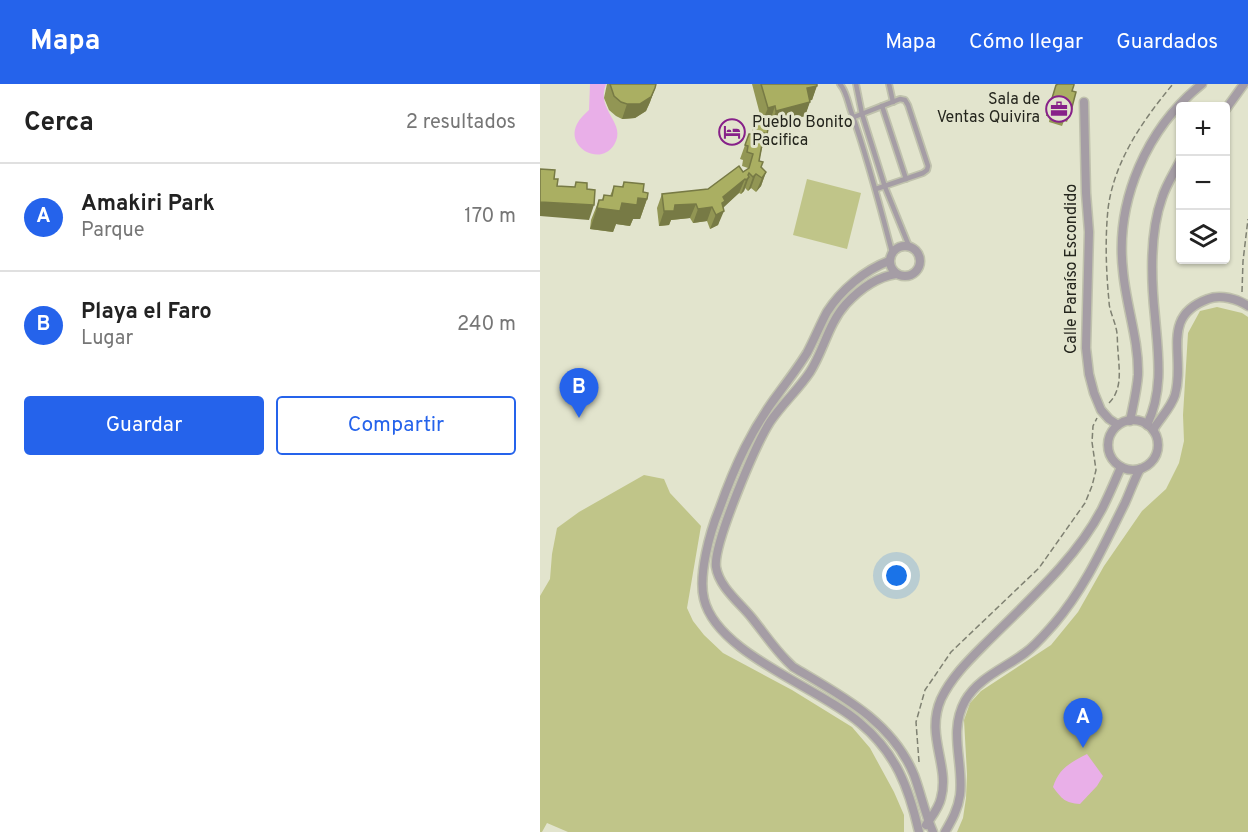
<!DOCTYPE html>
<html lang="es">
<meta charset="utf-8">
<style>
body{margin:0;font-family:Overpass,sans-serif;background:#f2f2f2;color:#222}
.controls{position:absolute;right:18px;top:18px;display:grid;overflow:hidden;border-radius:6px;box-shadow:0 2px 4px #0004}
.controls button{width:54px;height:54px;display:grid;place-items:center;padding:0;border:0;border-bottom:2px solid #e0e0e0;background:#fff;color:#222;font:30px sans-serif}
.you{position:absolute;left:357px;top:492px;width:21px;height:21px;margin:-15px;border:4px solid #fff;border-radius:50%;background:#1a73e8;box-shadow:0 0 0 9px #1a73e833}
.badge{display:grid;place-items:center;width:39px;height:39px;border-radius:50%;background:#2563eb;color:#fff;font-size:20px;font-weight:700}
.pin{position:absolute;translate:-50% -50px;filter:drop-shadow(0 2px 3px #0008)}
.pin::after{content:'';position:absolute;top:32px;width:21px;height:18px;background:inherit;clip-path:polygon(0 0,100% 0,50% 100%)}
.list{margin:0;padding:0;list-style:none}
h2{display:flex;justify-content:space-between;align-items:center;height:78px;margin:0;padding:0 24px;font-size:26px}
h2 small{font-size:20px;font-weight:400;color:#767676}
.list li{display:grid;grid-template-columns:39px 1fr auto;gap:18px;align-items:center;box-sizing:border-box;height:108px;padding:0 24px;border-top:2px solid #e0e0e0}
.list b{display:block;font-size:22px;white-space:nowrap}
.list p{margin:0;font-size:20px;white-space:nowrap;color:#767676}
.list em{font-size:20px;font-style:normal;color:#767676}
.actions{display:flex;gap:12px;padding:18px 24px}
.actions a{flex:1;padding:14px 0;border:2px solid #2563eb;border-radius:6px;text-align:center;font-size:21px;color:#2563eb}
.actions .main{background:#2563eb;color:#fff}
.icon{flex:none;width:33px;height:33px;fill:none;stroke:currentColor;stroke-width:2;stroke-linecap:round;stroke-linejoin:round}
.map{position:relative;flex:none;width:708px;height:748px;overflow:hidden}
header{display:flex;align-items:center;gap:36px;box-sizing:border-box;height:84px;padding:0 30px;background:#2563eb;color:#fff}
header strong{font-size:28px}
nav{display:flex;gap:33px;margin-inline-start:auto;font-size:21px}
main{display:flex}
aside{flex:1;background:#fff}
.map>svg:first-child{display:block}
.green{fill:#c0c589}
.water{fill:#e9afe8}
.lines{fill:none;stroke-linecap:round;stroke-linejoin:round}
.service-casing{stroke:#c0c2ad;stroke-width:8}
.minor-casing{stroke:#c0c2ad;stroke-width:11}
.path{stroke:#7f8172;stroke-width:1.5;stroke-dasharray:6 3;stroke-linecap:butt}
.service{stroke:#a59da5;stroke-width:4.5}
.minor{stroke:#a59da5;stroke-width:8}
.wall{fill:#929654}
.shaded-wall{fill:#777a45}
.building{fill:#aaaf62;stroke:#777a45;stroke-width:1.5}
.labels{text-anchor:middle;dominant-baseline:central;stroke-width:6;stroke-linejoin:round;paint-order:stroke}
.poi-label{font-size:16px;fill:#24251d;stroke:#e2e4cd;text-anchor:end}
.street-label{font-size:16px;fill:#24251d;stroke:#e2e4cd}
</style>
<header>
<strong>Mapa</strong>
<nav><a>Mapa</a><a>Cómo llegar</a><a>Guardados</a></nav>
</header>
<main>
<aside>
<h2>Cerca<small>2 resultados</small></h2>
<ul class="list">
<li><span class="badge">A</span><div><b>Amakiri Park</b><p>Parque</p></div><em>170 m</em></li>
<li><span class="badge">B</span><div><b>Playa el Faro</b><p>Lugar</p></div><em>240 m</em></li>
</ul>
<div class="actions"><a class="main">Guardar</a><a>Compartir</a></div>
</aside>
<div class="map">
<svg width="708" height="748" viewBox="0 0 708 748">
<rect width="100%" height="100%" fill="#e2e4cd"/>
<g class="green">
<path d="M267 95 321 109 307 165 253 151Z"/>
<path d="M677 223 702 229 708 233V748H417L423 734 426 714 427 690 424 636 430 619 441 607 511 561 538 528 564 482 602 427 626 405 639 379 644 357 643 331 648 249 660 227Z"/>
<path d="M104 391 124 395 130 409 161 442 147 524 153 537 164 551 183 569 252 606 312 643 330 664 354 708 364 731V748H28L7 739 2 748H0V512L10 495 12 470 17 444 39 428Z"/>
</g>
<g class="water">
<path d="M50 0H66C55 27 88 39 74 61 60 83 25 63 37 40 40 34 45 30 49 26Z"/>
<path d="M547 670 563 692 557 702 540 720C525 719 522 715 513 703 519 684 530 679 547 670Z"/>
</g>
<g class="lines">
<g class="service-casing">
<g id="service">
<path d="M300 0C307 8 308 20 312 30 328 75 340 122 352 168"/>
<path d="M316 0 322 30 345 103 369 162"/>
<path d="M349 0 353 18"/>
<path d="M342 22 366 95"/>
<path d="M314 33 360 15 365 16 368 21 388 82 387 86 383 89 336 105"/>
</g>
</g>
<g class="minor-casing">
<g id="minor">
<path d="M544 18 546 109 549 148 546 264 549 290 554 309 561 326 569 335 578 341"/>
<path d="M686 25 704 0"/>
<circle cx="365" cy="177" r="15"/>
<path d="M349 177C325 186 301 206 287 228 280 241 274 256 267 269 259 282 250 294 241 306 212 344 195 381 179 426 170 448 158 491 164 515 177 570 279 603 320 639 356 669 369 704 379 748"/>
<path d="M356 190C336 193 319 206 306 220 288 240 284 266 270 288 258 306 242 320 230 338 216 360 173 460 176 483 179 503 200 519 212 534 224 549 234 564 247 577L253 583C300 611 352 637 374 691 381 710 385 730 393 748"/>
<circle cx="593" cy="361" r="25"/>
<path d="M590 337C593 322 597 306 598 291 599 256 586 222 583 187 575 116 607 44 662 0"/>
<path d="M607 341C624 306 618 269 615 233 611 195 609 150 622 114 626 101 634 89 640 77"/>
<path d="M613 346C620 334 631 324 635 311 646 272 619 233 668 215 680 210 698 215 708 222"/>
<path d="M386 741C392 732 399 724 401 714 410 681 385 652 401 615 411 594 427 578 443 562 469 536 496 511 520 484 536 466 551 446 562 425 569 411 575 397 581 383"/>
<path d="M405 748C412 736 418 725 420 711 424 679 408 648 425 617 438 594 465 584 485 569 496 561 505 550 514 540 545 504 564 461 585 419 590 408 594 396 600 385"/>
</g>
</g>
<g class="path">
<path d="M702 208 703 177 708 135"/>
<path d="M569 319C583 305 579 285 578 267 577 259 578 251 576 244 574 235 569 226 569 217 566 187 565 155 568 125 574 77 603 36 633 0"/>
<path d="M379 678 376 638 385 606 394 593 411 568 499 484 545 419 552 402 556 386 552 358 553 342 557 334"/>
</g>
<use href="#service" class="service"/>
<use href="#minor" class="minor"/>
</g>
<g class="wall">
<path d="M67 0H116L115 4 110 18 106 27 95 34 82 35 76 32 69 26 64 14Z"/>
<path d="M212 0H277L272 16H270L265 32 231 41 230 37 222 38Z"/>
<path d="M516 1 532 7 531 27 527 38 524 37 522 42 509 38 510 32H506Z"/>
<path d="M215 38 226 44 227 50 222 64 219 77 221 83 226 88 221 102 216 108 211 104 208 107 205 104 204 107 201 110 199 109 183 123 178 141 170 145 167 137 153 139 150 134 131 136 129 141 119 142 117 124 122 110 168 105 203 88 208 85V84L202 82 203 76 200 75 209 50H211Z"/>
<path d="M84 98 103 108 107 115 100 135H93L90 142 76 140 73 148 50 145 51 136 59 116H62L64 111 70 112 74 102 82 103Z"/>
</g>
<g class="shaded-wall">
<path d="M277 2 272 16 261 19 267 4Z"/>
<path d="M115 4 110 18 106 27 95 34 82 35 87 20Z"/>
<path d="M270 18 265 32 231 41 236 27Z"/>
<path d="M510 21H514L510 32H506Z"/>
<path d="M235 22 230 37 222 38 228 24Z"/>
<path d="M224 49 227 50 222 64Z"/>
<path d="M226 88 221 102 216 108 222 94Z"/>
<path d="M216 90 211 104 208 107 213 93Z"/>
<path d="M209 93 204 107 201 110 206 96Z"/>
<path d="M205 95 199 109 183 124 184 127 178 141 170 145 183 113Z"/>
<path d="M98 114 107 115 100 135H93L90 142 76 140 73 148 50 145 57 124 82 119Z"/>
<path d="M0 118 54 121 49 136 0 132Z"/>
<path d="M156 120 150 134 131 136 129 141 119 142 124 127 135 121Z"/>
<path d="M172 123 167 137 153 139 158 125Z"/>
</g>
<g class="building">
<path d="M70 0H116L115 4 111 13 100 20H87L81 18 74 12Z"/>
<path d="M221 0H277V2L267 4 270 18 236 27 235 22 228 24Z"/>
<path d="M518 0H534V1L532 7 536 8 531 27 527 26 526 32 513 27 514 21H510L516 1Z"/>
<path d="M215 38 227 42 226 44 228 45 227 50 224 49 219 77 223 78 221 83 226 88 222 94 216 90 213 93 209 89 208 91 209 93 206 96 205 95 183 113 185 117 182 119 184 127 176 131 172 123 158 125 156 120 135 121 134 127H124L122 110 168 105 199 82 203 88 209 84 213 70 207 68 208 62 205 61 209 50H212Z"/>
<path d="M0 85 15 86 14 95H18L17 102 35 103 36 98 47 99V105L55 106 54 121 0 118Z"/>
<path d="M84 98 104 100 103 108 108 109 107 115 98 114 97 121 82 119 80 127 57 124 59 116H63L64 111 72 112 74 102 83 103Z"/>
</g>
<defs>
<g id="office-ring" transform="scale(1.35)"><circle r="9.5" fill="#e2e4cd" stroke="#872189" stroke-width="1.5"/><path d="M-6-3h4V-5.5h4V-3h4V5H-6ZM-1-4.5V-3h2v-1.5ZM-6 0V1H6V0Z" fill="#872189"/></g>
<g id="hotel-ring" transform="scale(1.35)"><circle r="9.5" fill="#e2e4cd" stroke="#872189" stroke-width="1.5"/><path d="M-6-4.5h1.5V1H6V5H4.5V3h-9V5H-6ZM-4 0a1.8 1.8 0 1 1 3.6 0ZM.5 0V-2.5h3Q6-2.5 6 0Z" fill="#872189"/></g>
</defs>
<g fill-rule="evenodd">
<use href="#office-ring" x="519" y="25"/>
<use href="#hotel-ring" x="192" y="48"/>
</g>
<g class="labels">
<g class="poi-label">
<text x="500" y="16">Sala de<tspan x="500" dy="18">Ventas Quivira</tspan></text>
<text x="212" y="39" text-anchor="start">Pueblo Bonito<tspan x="212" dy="18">Pacifica</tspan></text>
</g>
<g class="street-label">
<text transform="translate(532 185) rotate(-90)">Calle Paraíso Escondido</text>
</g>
</g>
</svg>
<div class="controls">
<button>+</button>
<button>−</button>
<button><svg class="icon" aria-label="layers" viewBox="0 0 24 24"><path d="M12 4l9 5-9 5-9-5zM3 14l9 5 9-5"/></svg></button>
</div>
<div class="you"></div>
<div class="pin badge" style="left:543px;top:664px">A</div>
<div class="pin badge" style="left:39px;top:334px">B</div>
</div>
</main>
